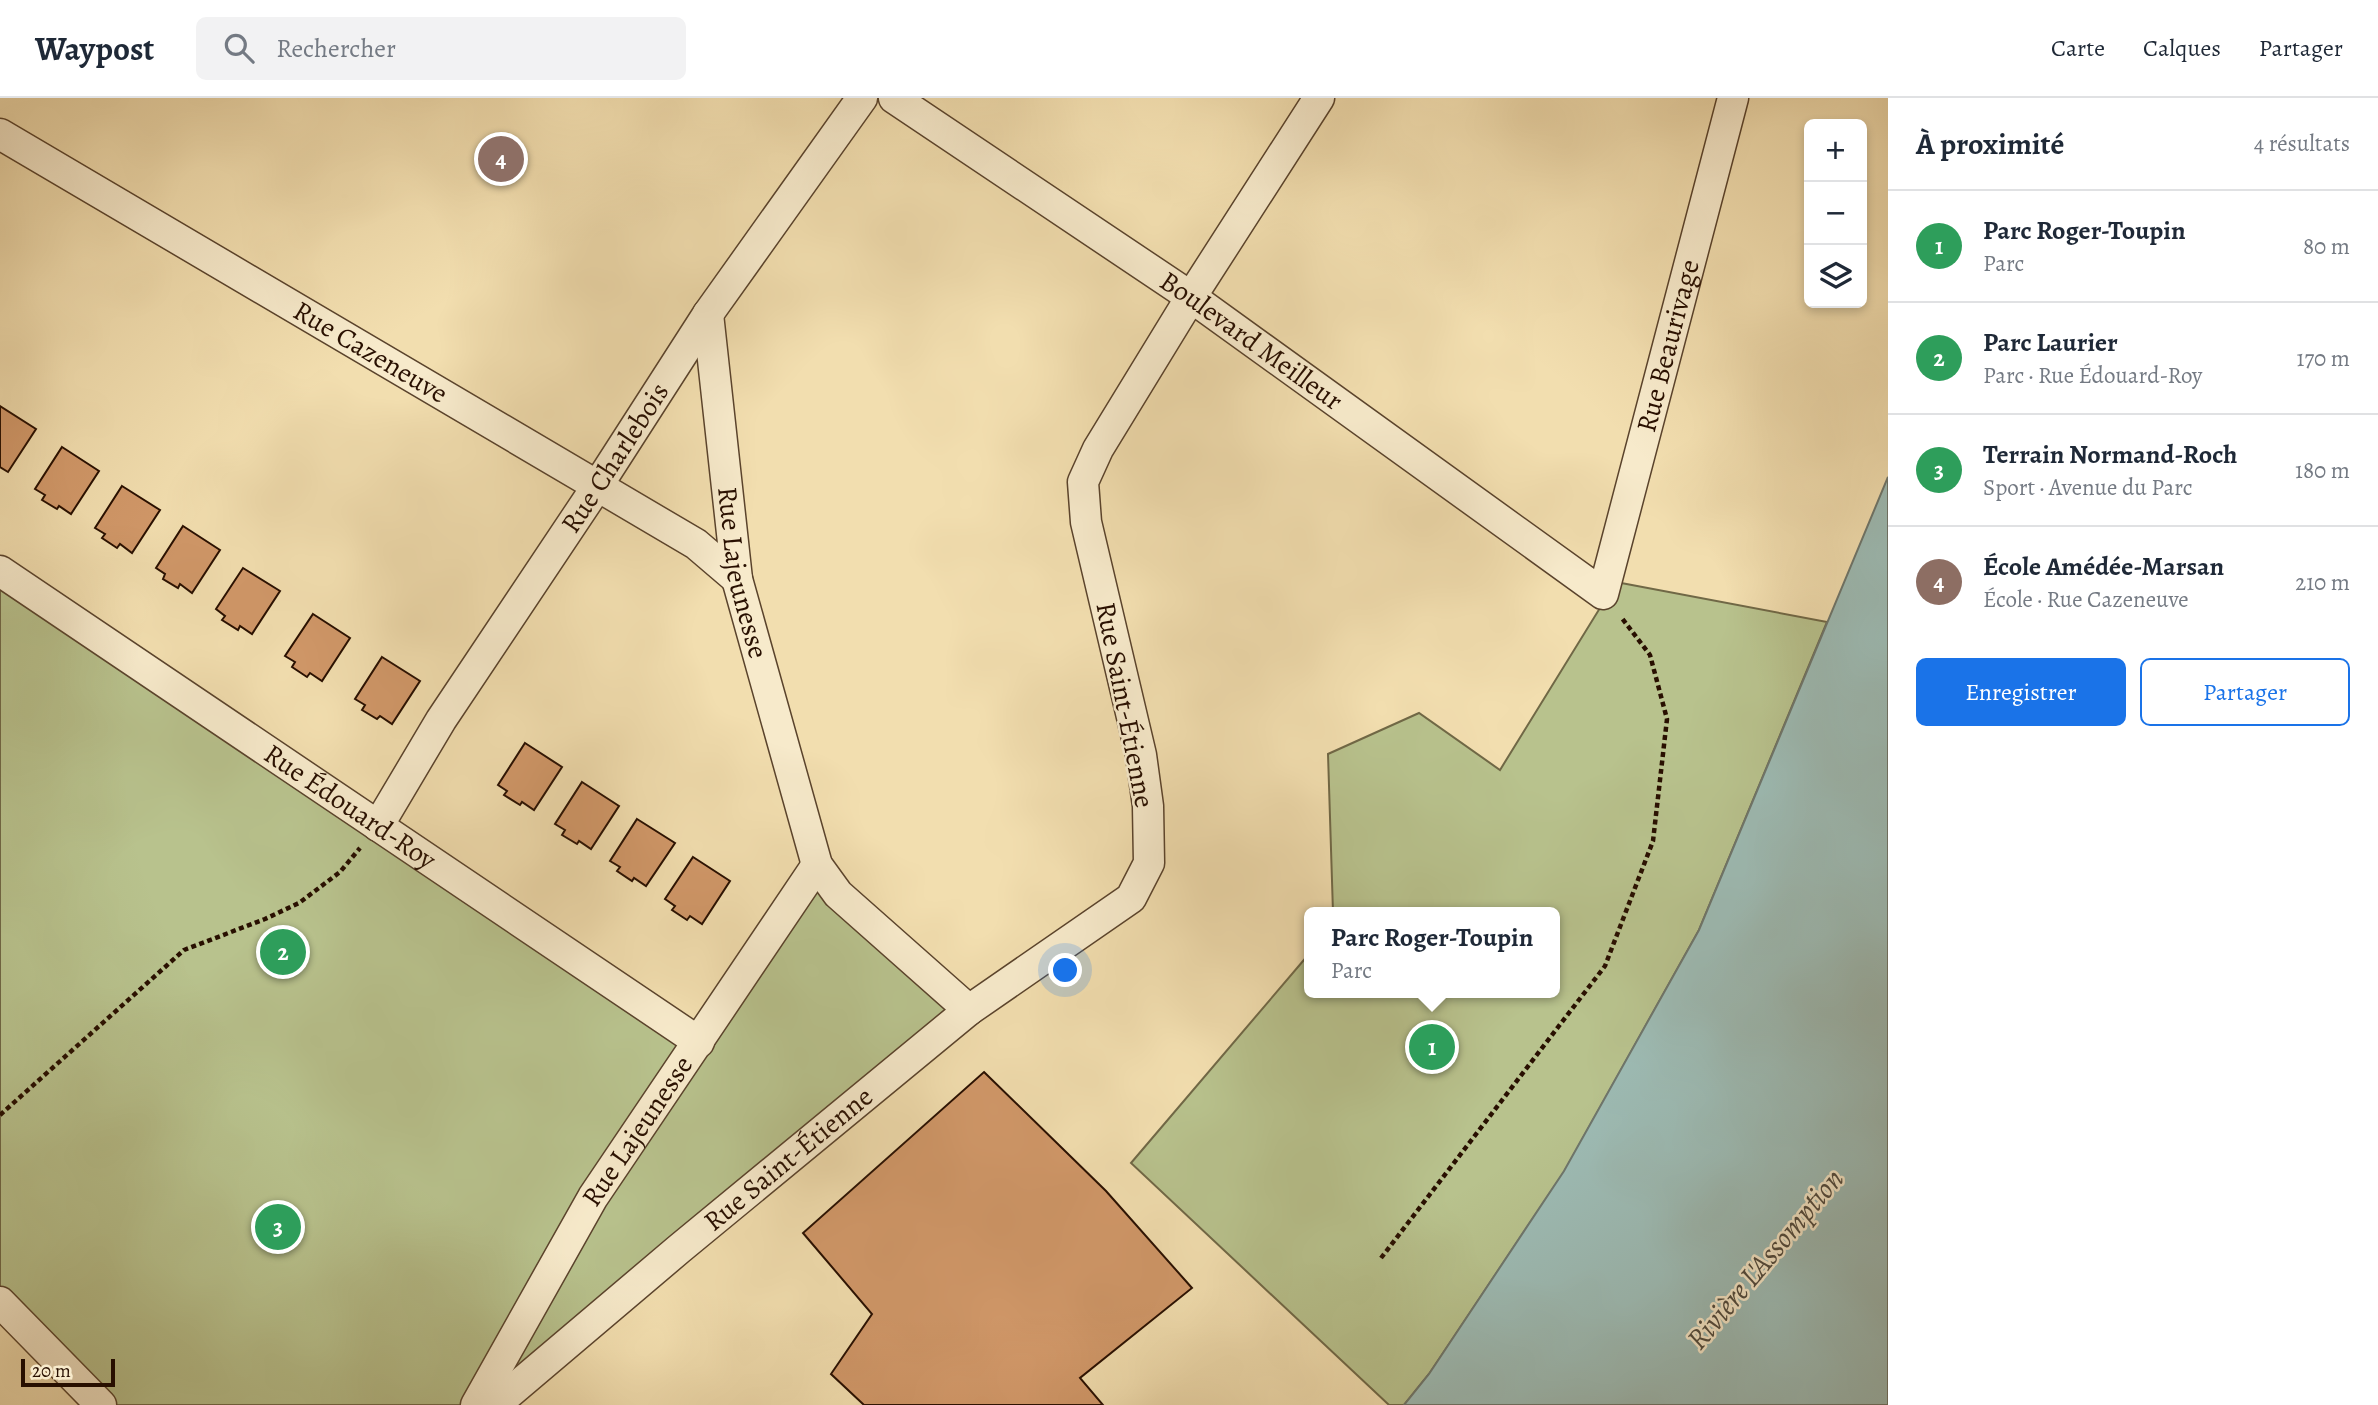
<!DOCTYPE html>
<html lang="fr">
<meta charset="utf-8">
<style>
body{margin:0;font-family:Alegreya,serif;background:#f2f2f3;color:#1f2937}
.controls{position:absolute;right:21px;top:21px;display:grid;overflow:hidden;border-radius:10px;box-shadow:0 4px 10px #0003}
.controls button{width:63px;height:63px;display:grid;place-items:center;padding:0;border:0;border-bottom:2px solid #e0e1e3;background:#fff;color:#1f2937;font:35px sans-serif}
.scale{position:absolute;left:21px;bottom:18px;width:94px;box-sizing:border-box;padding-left:7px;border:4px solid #280f00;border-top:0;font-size:19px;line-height:24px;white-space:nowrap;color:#280f00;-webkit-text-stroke:5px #f7eacb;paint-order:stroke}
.you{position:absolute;left:1066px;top:873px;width:24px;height:24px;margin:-18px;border:5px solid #fff;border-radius:50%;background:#1a73e8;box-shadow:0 0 0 10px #1a73e833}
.badge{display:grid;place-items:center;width:46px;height:46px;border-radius:50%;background:#1a73e8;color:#fff;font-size:23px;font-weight:700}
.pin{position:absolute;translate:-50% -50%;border:4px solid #fff;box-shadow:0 2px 7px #0006}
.popup{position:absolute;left:1304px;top:809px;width:256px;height:91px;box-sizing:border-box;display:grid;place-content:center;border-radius:10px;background:#fff;filter:drop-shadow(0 2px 5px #0005);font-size:23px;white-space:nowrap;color:#747a83}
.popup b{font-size:26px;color:#1f2937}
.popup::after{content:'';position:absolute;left:50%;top:100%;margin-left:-14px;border:14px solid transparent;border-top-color:#fff}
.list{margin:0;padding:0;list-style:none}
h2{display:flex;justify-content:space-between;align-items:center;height:91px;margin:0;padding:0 28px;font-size:30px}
h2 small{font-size:23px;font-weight:400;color:#747a83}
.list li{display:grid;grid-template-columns:46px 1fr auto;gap:21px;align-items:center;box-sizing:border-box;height:112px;padding:0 28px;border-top:2px solid #e0e1e3}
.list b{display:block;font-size:26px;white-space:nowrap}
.list p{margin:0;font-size:23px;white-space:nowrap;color:#747a83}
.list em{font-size:23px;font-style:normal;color:#747a83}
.actions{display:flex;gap:14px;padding:21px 28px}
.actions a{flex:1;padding:16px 0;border:2px solid #1a73e8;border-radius:10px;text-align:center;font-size:24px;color:#1a73e8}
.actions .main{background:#1a73e8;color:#fff}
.icon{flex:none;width:38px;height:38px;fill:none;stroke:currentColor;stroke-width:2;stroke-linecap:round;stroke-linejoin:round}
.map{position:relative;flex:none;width:1888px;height:1307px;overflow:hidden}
header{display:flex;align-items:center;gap:42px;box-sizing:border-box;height:98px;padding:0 35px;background:#fff;border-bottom:2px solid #e0e1e3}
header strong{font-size:33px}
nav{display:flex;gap:38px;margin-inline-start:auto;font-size:24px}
.search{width:490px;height:63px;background:#f2f2f3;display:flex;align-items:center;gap:18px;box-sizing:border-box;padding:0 24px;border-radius:10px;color:#747a83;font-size:26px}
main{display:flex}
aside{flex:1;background:#fff}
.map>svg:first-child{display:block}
.green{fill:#b8c28d;stroke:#706846;stroke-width:2}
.water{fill:#9dbbb4;stroke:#6e766c;stroke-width:2}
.building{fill:#d19869;stroke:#280f00;stroke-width:2}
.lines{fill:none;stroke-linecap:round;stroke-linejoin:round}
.minor-casing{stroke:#5a432c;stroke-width:33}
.path{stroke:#280f00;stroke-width:4.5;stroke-dasharray:5 3.5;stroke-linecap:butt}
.minor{stroke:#f7eacb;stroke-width:30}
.labels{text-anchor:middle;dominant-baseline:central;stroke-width:5;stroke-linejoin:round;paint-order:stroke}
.street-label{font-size:28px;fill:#280f00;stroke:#f7eacb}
.water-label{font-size:30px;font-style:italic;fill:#514b3f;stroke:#f7eacb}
</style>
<header>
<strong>Waypost</strong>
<div class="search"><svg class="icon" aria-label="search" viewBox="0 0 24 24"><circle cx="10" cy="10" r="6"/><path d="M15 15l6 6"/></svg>Rechercher</div>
<nav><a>Carte</a><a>Calques</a><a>Partager</a></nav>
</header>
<main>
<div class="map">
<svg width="1888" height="1307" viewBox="0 0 1888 1307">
<rect width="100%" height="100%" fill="#f2deaf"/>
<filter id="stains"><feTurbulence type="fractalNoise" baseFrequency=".00286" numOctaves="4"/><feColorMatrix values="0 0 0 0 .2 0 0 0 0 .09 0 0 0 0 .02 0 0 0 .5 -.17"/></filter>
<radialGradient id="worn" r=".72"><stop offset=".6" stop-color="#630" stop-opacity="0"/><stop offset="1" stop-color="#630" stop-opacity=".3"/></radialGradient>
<g class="green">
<path d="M0 473 698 944 817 767 969 912 495 1307H101L0 1204Z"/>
<path d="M1616 484 1827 524 1699 832 1564 1074 1429 1276 1404 1307H1389L1131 1065 1309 856 1310 895H1554V814H1333L1328 656 1419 615 1500 672Z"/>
</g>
<path class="water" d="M1888 379V1307H1404L1429 1276 1564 1073 1699 832Z"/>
<g class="building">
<path d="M0 308 36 331 8 374 0 369Z"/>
<path d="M62 349 99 373 71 416 59 408 57 411 42 402 45 397 35 391Z"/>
<path d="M122 388 160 412 132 455 120 446 117 450 102 440 105 436 95 430Z"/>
<path d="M183 428 220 452 192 495 180 486 178 490 163 481 165 476 156 470Z"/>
<path d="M243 470 280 493 252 536 240 528 238 532 222 522 225 518 216 511Z"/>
<path d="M313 516 350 540 322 583 310 575 307 579 292 569 295 564 285 558Z"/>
<path d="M382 559 420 583 392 626 380 618 377 621 362 612 365 607 355 601Z"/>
<path d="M525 645 562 669 534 712 522 704 520 707 504 697 507 693 498 687Z"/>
<path d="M582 684 619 708 591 751 579 743 577 746 562 737 565 732 555 726Z"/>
<path d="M637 721 675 745 646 788 634 780 632 783 617 773 620 769 610 763Z"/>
<path d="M693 759 730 783 702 826 690 818 687 822 672 812 675 808 665 801Z"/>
<path d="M984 974 1106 1093 1192 1190 1080 1280 1103 1307H864L831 1276 872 1216 803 1135Z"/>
</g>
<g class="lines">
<g class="minor-casing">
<g id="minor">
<path id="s1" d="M894 0 1191 199 1603 496 1733 0"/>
<path id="s2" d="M0 36 696 446 737 481"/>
<path id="s3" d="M708 216 737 481 817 767 838 796 969 912"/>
<path id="s4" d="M0 473 699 944"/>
<path id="s5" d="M378 728 441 622 598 387 708 216 862 0"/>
<path d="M0 1204 101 1307"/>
<path id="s6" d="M476 1307 593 1099 817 767"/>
<path id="s7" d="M495 1307 679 1151 969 912 1131 800 1149 765 1148 708 1141 657 1086 424 1083 384 1098 351 1191 199 1319 0"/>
</g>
</g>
<g class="path">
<path d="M0 1017 184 852 265 821 299 805 340 774 360 750"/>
<path d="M1381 1160 1605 868 1653 743 1667 621 1650 557 1621 519"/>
</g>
<use href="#minor" class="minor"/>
</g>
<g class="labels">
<g class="street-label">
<text stroke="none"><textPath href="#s1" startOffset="432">Boulevard Meilleur</textPath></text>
<text stroke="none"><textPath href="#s1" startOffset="1122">Rue Beaurivage</textPath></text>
<text stroke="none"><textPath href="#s2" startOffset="430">Rue Cazeneuve</textPath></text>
<text stroke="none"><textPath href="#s5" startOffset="438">Rue Charlebois</textPath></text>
<text stroke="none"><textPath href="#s3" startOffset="261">Rue Lajeunesse</textPath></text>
<text transform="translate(1125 607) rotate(79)">Rue Saint-Étienne</text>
<text stroke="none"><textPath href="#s4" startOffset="422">Rue Édouard-Roy</textPath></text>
<text stroke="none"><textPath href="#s6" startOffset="318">Rue Lajeunesse</textPath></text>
<text stroke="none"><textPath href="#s7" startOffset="383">Rue Saint-Étienne</textPath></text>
</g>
<g class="water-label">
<text transform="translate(1765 1161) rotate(-50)">Rivière L'Assomption</text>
</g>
</g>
<rect width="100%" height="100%" filter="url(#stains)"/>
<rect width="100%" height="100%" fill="url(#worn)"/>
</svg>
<div class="controls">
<button>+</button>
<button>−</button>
<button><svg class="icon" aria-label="layers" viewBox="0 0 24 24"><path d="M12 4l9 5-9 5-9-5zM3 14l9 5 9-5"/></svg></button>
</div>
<div class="scale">20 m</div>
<div class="you"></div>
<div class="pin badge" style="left:1432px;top:949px;background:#2e9e5b">1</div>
<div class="popup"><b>Parc Roger-Toupin</b>Parc</div>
<div class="pin badge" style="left:283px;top:854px;background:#2e9e5b">2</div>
<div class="pin badge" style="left:278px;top:1129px;background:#2e9e5b">3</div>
<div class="pin badge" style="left:501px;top:61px;background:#8d6e63">4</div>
</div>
<aside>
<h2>À proximité<small>4 résultats</small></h2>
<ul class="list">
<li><span class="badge" style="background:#2e9e5b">1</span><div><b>Parc Roger-Toupin</b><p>Parc</p></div><em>80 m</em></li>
<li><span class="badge" style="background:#2e9e5b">2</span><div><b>Parc Laurier</b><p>Parc · Rue Édouard-Roy</p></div><em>170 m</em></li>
<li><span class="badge" style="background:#2e9e5b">3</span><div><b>Terrain Normand-Roch</b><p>Sport · Avenue du Parc</p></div><em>180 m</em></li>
<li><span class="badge" style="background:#8d6e63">4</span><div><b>École Amédée-Marsan</b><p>École · Rue Cazeneuve</p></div><em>210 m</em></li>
</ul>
<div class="actions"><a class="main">Enregistrer</a><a>Partager</a></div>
</aside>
</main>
